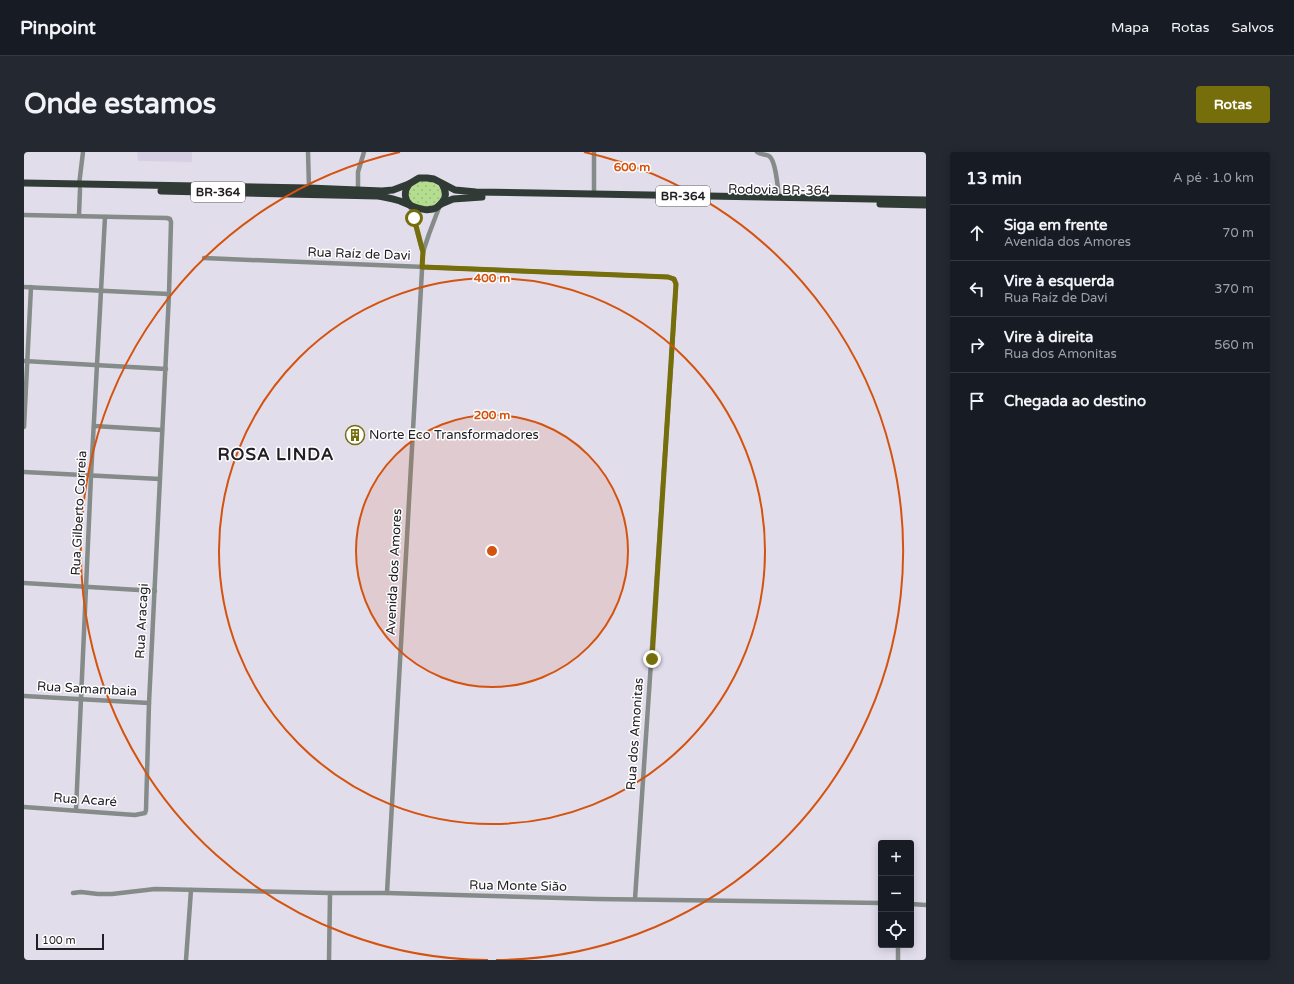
<!DOCTYPE html>
<html lang="pt">
<meta charset="utf-8">
<style>
body{margin:0;font-family:"Varela Round",sans-serif;background:#242831;color:#f1f3f6}
.controls{position:absolute;right:12px;bottom:12px;display:grid;overflow:hidden;border-radius:4px;box-shadow:0 2px 10px #0003}
.controls button{width:36px;height:36px;display:grid;place-items:center;padding:0;border:0;border-bottom:1px solid #363941;background:#171b24;color:#f1f3f6;font:20px sans-serif}
.scale{position:absolute;left:12px;bottom:10px;width:68px;box-sizing:border-box;padding-left:4px;border:2px solid #222025;border-top:0;font-size:11px;line-height:14px;white-space:nowrap;color:#222025;-webkit-text-stroke:3px #fff;paint-order:stroke}
.stop{position:absolute;width:12px;height:12px;margin:-9px;border:3px solid #766e0b;border-radius:50%;background:#fff}
.stop.end{background:#766e0b;border-color:#fff;box-shadow:0 1px 4px #0008}
.list{margin:0;padding:0;list-style:none}
h2{display:flex;justify-content:space-between;align-items:center;height:52px;margin:0;padding:0 16px;font-size:17px}
h2 small{font-size:13px;font-weight:400;color:#9ea1a6}
.list li{display:grid;grid-template-columns:26px 1fr auto;gap:12px;align-items:center;box-sizing:border-box;height:56px;padding:0 16px;border-top:1px solid #363941}
.list b{display:block;font-size:15px;white-space:nowrap}
.list p{margin:0;font-size:13px;white-space:nowrap;color:#9ea1a6}
.list em{font-size:13px;font-style:normal;color:#9ea1a6}
.icon{flex:none;width:22px;height:22px;fill:none;stroke:currentColor;stroke-width:2;stroke-linecap:round;stroke-linejoin:round}
.map{position:relative;flex:none;width:902px;height:808px;overflow:hidden;border-radius:4px}
header{display:flex;align-items:center;gap:24px;box-sizing:border-box;height:56px;padding:0 20px;background:#171b24;border-bottom:1px solid #363941}
header strong{font-size:19px}
nav{display:flex;gap:22px;margin-inline-start:auto;font-size:14px}
.intro{display:flex;align-items:center;justify-content:space-between;box-sizing:border-box;height:96px;padding:0 24px}
h1{margin:0;font-size:28px}
.button{padding:10px 18px;border-radius:4px;background:#766e0b;color:#fff;font-size:14px;font-weight:700}
main{display:flex;gap:24px;padding:0 24px}
aside{flex:1;background:#171b24;border-radius:4px;box-shadow:0 2px 10px #0003}
.map>svg:first-child{display:block}
.built{fill:#d7cfe4}
.grass{fill:url(#grass-dots)}
.lines{fill:none;stroke-linecap:round;stroke-linejoin:round}
.minor{stroke:#848b88;stroke-width:4.5}
.trunk{stroke:#303b35;stroke-width:7}
.route{stroke:#766e0b;stroke-width:5}
.ring{fill:none;stroke:#d4530e;stroke-width:2}
.labels{text-anchor:middle;dominant-baseline:central;stroke-width:3;stroke-linejoin:round;paint-order:stroke}
.shield{fill:#fff;stroke:#646366;stroke-width:1}
.shield-label{font-size:12px;font-weight:bold;fill:#222025}
.street-label{font-size:13px;fill:#222025;stroke:#fff}
.poi-label{font-size:13px;fill:#222025;stroke:#fff;text-anchor:start}
.district-label{font-size:17px;font-weight:bold;letter-spacing:1px;fill:#222025;stroke:#fff}
.centre{fill:#d4530e;stroke:#fff;stroke-width:2}
.ring-label{font-size:12px;text-anchor:middle;font-weight:bold;fill:#d4530e;stroke:#fff;stroke-width:3;stroke-linejoin:round;paint-order:stroke}
</style>
<header>
<strong>Pinpoint</strong>
<nav><a>Mapa</a><a>Rotas</a><a>Salvos</a></nav>
</header>
<div class="intro"><h1>Onde estamos</h1><a class="button">Rotas</a></div>
<main>
<div class="map">
<svg width="902" height="808" viewBox="0 0 902 808">
<defs>
<pattern id="grass-dots" width="8" height="8" patternUnits="userSpaceOnUse"><rect width="8" height="8" fill="#b4dd90"/><path d="M2 2h.1M6 6h.1" fill="none" stroke="#9abd7c" stroke-width="1.8" stroke-linecap="round"/></pattern>
</defs>
<rect width="100%" height="100%" fill="#e2ddeb"/>
<path class="built" d="M113 0H168V10L114 9Z"/>
<path class="grass" d="M395 29C400 29 406 29 410 31 422 37 419 51 408 54 403 55 397 55 392 55L384 46 385 36Z"/>
<g class="lines">
<g class="minor">
<path d="M284 0 285 36"/>
<path d="M733 0C737 3 741 2 745 4 752 8 754 38 755 46"/>
<path d="M55 33 59 0"/>
<path d="M334 38V20L340 0"/>
<path d="M570 43V0"/>
<path d="M386 53 398 98"/>
<path d="M0 63 143 66 146 67 147 70 145 142 125 551 122 658 121 661 111 663 0 655"/>
<path d="M55 63 56 37"/>
<path d="M180 106 644 125 650 127 652 132 647 214 611 747"/>
<path d="M0 135 145 142"/>
<path d="M0 209 142 217"/>
<path d="M70 274 138 278"/>
<path d="M0 275 7 135"/>
<path d="M0 320 136 327"/>
<path d="M0 431 131 439"/>
<path d="M0 544 125 551"/>
<path d="M52 658 67 324 81 65"/>
<path d="M49 741 57 740 74 742H88L131 737 306 741H363L573 747 857 751"/>
<path d="M363 741 399 100 405 82 416 53"/>
<path d="M887 752 902 753"/>
<path d="M874 793V808"/>
<path d="M162 808 167 738"/>
<path d="M305 808 306 741"/>
</g>
<g class="trunk">
<path d="M0 31 285 36 358 39 369 38 385 32 395 26H403L410 27 431 38 452 40 902 48"/>
<path d="M385 32C380 39 380 47 386 53"/>
<path d="M137 39 354 44C362 45 369 47 376 49 388 54 409 66 419 49 423 44 421 37 418 32"/>
<path d="M417 52 429 47 458 45"/>
<path d="M856 52 902 53"/>
</g>
</g>
<g class="lines">
<path class="route" d="M390 66 399 100 398 115 644 125 650 127 652 132 628 507"/>
</g>
<circle cx="468" cy="399" r="136" fill="#d4530e" fill-opacity=".12"/>
<g class="ring">
<circle cx="468" cy="399" r="136"/>
<circle cx="468" cy="399" r="273"/>
<path d="M464 808A409 409 0 0 1 376 0M560 0A409 409 0 0 1 472 808"/>
</g>
<defs>
<g id="building-ring" transform="scale(1)"><circle r="9.5" fill="#fff" stroke="#766e0b" stroke-width="1.5"/><path d="M-4-6H4V6H1V3H-1V6H-4ZM-2.5-4.3h1.7v1.8h-1.7ZM.8-4.3h1.7v1.8H.8ZM-2.5-1h1.7V.8h-1.7ZM.8-1h1.7V.8H.8Z" fill="#766e0b"/></g>
</defs>
<g fill-rule="evenodd">
<use href="#building-ring" x="331" y="283"/>
</g>
<g class="labels">
<g class="shield">
<rect x="167" y="30" width="54" height="20" rx="3"/>
<rect x="632" y="34" width="54" height="20" rx="3"/>
</g>
<g class="shield-label">
<text x="194" y="40">BR-364</text>
<text x="659" y="44">BR-364</text>
</g>
<g class="street-label">
<text transform="translate(755 38) rotate(1)">Rodovia BR-364</text>
<text transform="translate(335 102) rotate(2)">Rua Raíz de Davi</text>
<text transform="translate(55 361) rotate(-87)">Rua Gilberto Correia</text>
<text transform="translate(370 420) rotate(-87)">Avenida dos Amores</text>
<text transform="translate(118 469) rotate(-87)">Rua Aracagi</text>
<text transform="translate(63 537) rotate(3)">Rua Samambaia</text>
<text transform="translate(611 582) rotate(-86)">Rua dos Amonitas</text>
<text transform="translate(61 648) rotate(4)">Rua Acaré</text>
<text transform="translate(494 734) rotate(1)">Rua Monte Sião</text>
</g>
<g class="poi-label">
<text x="345" y="283">Norte Eco Transformadores</text>
</g>
<g class="district-label">
<text x="252" y="302">ROSA LINDA</text>
</g>
</g>
<circle cx="468" cy="399" r="6" class="centre"/>
<g class="ring-label">
<text x="608" y="19">600 m</text>
<text x="468" y="130">400 m</text>
<text x="468" y="267">200 m</text>
</g>
</svg>
<div class="controls">
<button>+</button>
<button>−</button>
<button><svg class="icon" aria-label="locate" viewBox="0 0 24 24"><circle cx="12" cy="12" r="6"/><path d="M12 2v4M12 18v4M2 12h4M18 12h4"/></svg></button>
</div>
<div class="scale">100 m</div>
<div class="stop" style="left:390px;top:66px"></div>
<div class="stop end" style="left:628px;top:507px"></div>
</div>
<aside>
<h2>13 min<small>A pé · 1.0 km</small></h2>
<ul class="list">
<li><svg class="icon" aria-label="ahead" viewBox="0 0 24 24"><path d="M12 20V5M6 11l6-6 6 6"/></svg><div><b>Siga em frente</b><p>Avenida dos Amores</p></div><em>70 m</em></li>
<li><svg class="icon" aria-label="left" viewBox="0 0 24 24"><path d="M17 20v-9H6M10 6l-5 5 5 5"/></svg><div><b>Vire à esquerda</b><p>Rua Raíz de Davi</p></div><em>370 m</em></li>
<li><svg class="icon" aria-label="right" viewBox="0 0 24 24"><path d="M7 20v-9h11M14 6l5 5-5 5"/></svg><div><b>Vire à direita</b><p>Rua dos Amonitas</p></div><em>560 m</em></li>
<li><svg class="icon" aria-label="arrive" viewBox="0 0 24 24"><path d="M6 21V4h12l-3 4 3 4H6"/></svg><div><b>Chegada ao destino</b></div></li>
</ul>
</aside>
</main>
